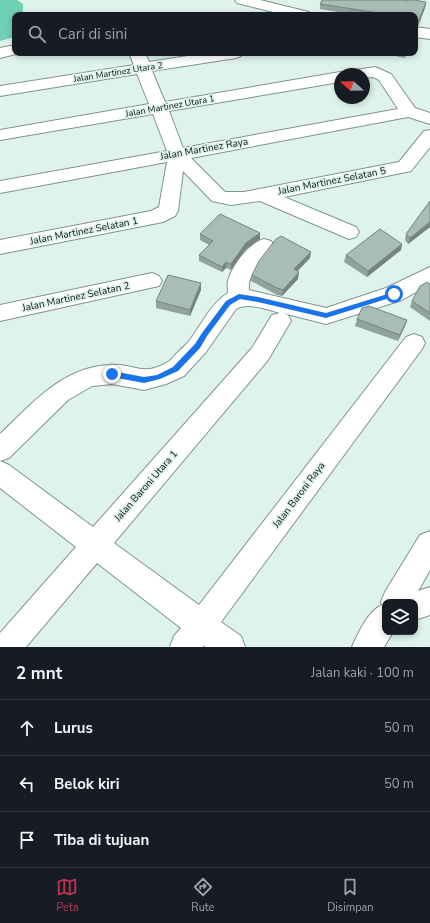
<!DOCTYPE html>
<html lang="id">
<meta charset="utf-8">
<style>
body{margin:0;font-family:"Nunito Sans",sans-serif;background:#242831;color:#f1f3f6}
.controls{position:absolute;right:12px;bottom:12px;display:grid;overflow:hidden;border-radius:8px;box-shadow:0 2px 6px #0003}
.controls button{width:36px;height:36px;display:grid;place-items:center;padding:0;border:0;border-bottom:1px solid #363941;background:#171b24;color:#f1f3f6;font:20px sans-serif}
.compass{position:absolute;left:334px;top:68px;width:36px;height:36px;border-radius:50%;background:#171b24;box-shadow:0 2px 6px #0003;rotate:290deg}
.stop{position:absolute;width:12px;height:12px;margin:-9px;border:3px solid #1a73e8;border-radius:50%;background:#fff}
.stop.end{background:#1a73e8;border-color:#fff;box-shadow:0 1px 4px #0008}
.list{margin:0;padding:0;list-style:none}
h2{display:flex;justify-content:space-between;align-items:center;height:52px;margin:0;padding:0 16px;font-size:17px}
h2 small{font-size:13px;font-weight:400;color:#9ea1a6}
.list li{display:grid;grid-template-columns:26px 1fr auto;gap:12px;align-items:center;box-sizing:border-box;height:56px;padding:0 16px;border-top:1px solid #363941}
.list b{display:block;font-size:15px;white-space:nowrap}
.list em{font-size:13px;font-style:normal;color:#9ea1a6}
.icon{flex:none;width:22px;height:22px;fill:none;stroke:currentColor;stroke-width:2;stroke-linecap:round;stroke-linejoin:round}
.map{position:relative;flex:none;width:430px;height:647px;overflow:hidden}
.search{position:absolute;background:#171b24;box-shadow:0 2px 6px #0003;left:12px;right:12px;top:12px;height:44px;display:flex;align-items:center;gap:10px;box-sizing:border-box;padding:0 14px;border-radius:8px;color:#9ea1a6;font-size:15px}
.sheet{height:220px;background:#171b24}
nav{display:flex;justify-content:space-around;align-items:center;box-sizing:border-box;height:56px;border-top:1px solid #363941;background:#171b24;font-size:11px;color:#9ea1a6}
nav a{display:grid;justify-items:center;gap:2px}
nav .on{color:#c23251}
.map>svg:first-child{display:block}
.water{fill:#6fd0b4}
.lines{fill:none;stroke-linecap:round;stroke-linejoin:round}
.minor-casing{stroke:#80948d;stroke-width:2}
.minor{fill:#fff;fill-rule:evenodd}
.wall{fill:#90a39c}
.shaded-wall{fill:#76847f}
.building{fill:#a8bdb5;stroke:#76847f}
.route{fill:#1a73e8}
.labels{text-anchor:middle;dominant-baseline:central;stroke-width:3.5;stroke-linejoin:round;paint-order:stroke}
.far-street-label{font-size:9px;fill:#0c1311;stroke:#def3ec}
.street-label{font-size:10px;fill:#0c1311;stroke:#def3ec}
</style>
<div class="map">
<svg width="430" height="647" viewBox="0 0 430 647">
<rect width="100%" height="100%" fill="#def3ec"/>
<path class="water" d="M0 0H17L23 4V13L31 15H15V37L0 41Z"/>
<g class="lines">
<g class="minor-casing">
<g id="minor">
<path d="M235 0H260L309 12 311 15H286L237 3Z"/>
<path d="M415 27 430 29V39L415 37Z"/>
<path d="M15 45V53H20L0 58V48Z"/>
<path d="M129 53H145L149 62 207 53H244L241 56 236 58 152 71 165 102 340 72 346 74H340V82L169 111 183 148 398 109 379 80 373 77 364 78V74H348L350 71 375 67 391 74 415 108 430 113V124L408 117 191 158 225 192H244L399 162 424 131 430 130V147L411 171 284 197 356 227 359 232 356 237 349 239 260 201 231 205 212 201 183 171 178 211 175 216 163 222 0 254V240L151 211 159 207 167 162 0 193V181L167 151 153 114 0 140V130L149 104 137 74 0 96V86L134 65Z"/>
<path d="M264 239 271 241 274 246C265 261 247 271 249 290L326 308 386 288 430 267V284L402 300 326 324 283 313 288 315 291 321 268 360 114 543 199 605 406 337 414 334 422 337 425 343 422 349 221 622 241 636 245 647H206L204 646 203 647H170L174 636 181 628 97 563 26 647H0V633L76 547 0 488V461L9 465 93 527 252 348 272 315 280 313C266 309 248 302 236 309L206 352 184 376 166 384 144 390 112 384 92 386 68 400 9 458 0 461V434C33 403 62 367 110 365 134 363 141 377 166 363 171 361 174 356 177 353 182 348 187 344 190 340 202 324 211 303 228 293 228 289 227 285 228 281 232 265 249 243 264 239Z"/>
<path d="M152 273 159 276 162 281 159 286 0 321V305Z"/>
<path d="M430 531V570L418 591 430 587V615L415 620V602H385V632H393L384 647H352C358 633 368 611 382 605L381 602 385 592 420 535Z"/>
</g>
</g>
<use href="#minor" class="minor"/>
</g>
<g class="wall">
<path d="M407 1 426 2 425 8 418 26 415 27V15H355L320 9V4Z"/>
<path d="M381 53H407L405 58Z"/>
<path d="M430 201V227L408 244 405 240 406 234Z"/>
<path d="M200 234 260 239 246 249 231 270 226 268 222 272 199 261V255L209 245 200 240Z"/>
<path d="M402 244 401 250 367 277 344 262 346 255Z"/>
<path d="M310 258 297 271 298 279 282 296 277 295 251 281 252 275Z"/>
<path d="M430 284V321L410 307 412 301Z"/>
<path d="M201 290 190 316 156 308V301Z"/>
<path d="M357 319 407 320 405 326 398 341 355 326Z"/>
</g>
<g class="shaded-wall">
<path d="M426 2 425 8 418 26 415 27V21Z"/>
<path d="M430 222V227L408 244 410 238Z"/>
<path d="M260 233V239L246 249 231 270V264L246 243Z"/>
<path d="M402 244 401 250 367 277 368 271Z"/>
<path d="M311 252 310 258 293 276 294 269Z"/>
<path d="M226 262V268L222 272V267Z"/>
<path d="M299 272 298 279 282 296 283 290Z"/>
<path d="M201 283V290L190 316V310Z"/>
<path d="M407 320 405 326 398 341 400 335Z"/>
</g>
<g class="building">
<path d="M322 0H401L407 1V0H414L426 2 419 20 415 21V15H379V13L320 4Z"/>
<path d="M430 201V222L410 238 406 234Z"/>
<path d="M220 214 260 233 246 243 231 264 226 262 222 267 199 255 213 241 200 234Z"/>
<path d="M380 229 402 244 368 271 346 255Z"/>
<path d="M281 236 311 252 294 269 299 272 283 290 277 288 252 275 259 261 276 239Z"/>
<path d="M168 275 201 283 190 310 156 301Z"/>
<path d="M427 282 430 284V313L412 301 420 286Z"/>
<path d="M369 306 407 320 400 335 357 319 362 308Z"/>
</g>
<path class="route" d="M394 292H396V296L326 318 258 302 240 299 230 305 207 336 200 348 178 371 160 379 144 383 112 377 109 374 112 371 144 377 157 375 173 367 195 344 202 333 226 301 239 294 258 297 326 313Z"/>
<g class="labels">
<g class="far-street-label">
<text transform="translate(118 72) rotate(-9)">Jalan Martinez Utara 2</text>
<text transform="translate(170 106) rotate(-10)">Jalan Martinez Utara 1</text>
</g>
<g class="street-label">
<text transform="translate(204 149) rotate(-10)">Jalan Martinez Raya</text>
<text transform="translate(332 181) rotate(-11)">Jalan Martinez Selatan 5</text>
<text transform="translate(84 231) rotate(-11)">Jalan Martinez Selatan 1</text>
<text transform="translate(76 297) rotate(-12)">Jalan Martinez Selatan 2</text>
<text transform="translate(146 486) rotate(-49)">Jalan Baroni Utara 1</text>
<text transform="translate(299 495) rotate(-53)">Jalan Baroni Raya</text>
</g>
</g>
</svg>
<div class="controls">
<button><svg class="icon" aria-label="layers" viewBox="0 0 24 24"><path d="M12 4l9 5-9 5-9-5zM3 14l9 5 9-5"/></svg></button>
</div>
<svg class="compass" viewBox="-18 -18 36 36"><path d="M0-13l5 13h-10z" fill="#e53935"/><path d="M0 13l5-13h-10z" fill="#9ea1a6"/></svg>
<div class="stop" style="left:394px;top:294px"></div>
<div class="stop end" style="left:112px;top:374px"></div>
<div class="search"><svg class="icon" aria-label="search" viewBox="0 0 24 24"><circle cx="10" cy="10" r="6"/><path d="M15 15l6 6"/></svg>Cari di sini</div>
</div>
<section class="sheet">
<h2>2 mnt<small>Jalan kaki · 100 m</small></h2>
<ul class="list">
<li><svg class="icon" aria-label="ahead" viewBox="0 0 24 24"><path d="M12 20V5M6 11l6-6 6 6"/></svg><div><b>Lurus</b></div><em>50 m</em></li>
<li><svg class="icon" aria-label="left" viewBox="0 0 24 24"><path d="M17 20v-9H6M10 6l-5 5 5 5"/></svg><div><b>Belok kiri</b></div><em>50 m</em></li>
<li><svg class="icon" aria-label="arrive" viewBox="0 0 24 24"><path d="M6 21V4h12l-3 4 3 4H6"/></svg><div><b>Tiba di tujuan</b></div></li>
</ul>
</section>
<nav>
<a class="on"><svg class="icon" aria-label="map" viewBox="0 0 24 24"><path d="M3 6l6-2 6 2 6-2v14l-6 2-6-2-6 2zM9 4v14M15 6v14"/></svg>Peta</a>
<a><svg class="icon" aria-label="directions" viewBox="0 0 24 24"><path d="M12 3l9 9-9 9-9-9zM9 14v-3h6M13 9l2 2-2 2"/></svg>Rute</a>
<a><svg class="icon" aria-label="saved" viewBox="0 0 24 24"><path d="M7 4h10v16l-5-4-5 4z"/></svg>Disimpan</a>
</nav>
